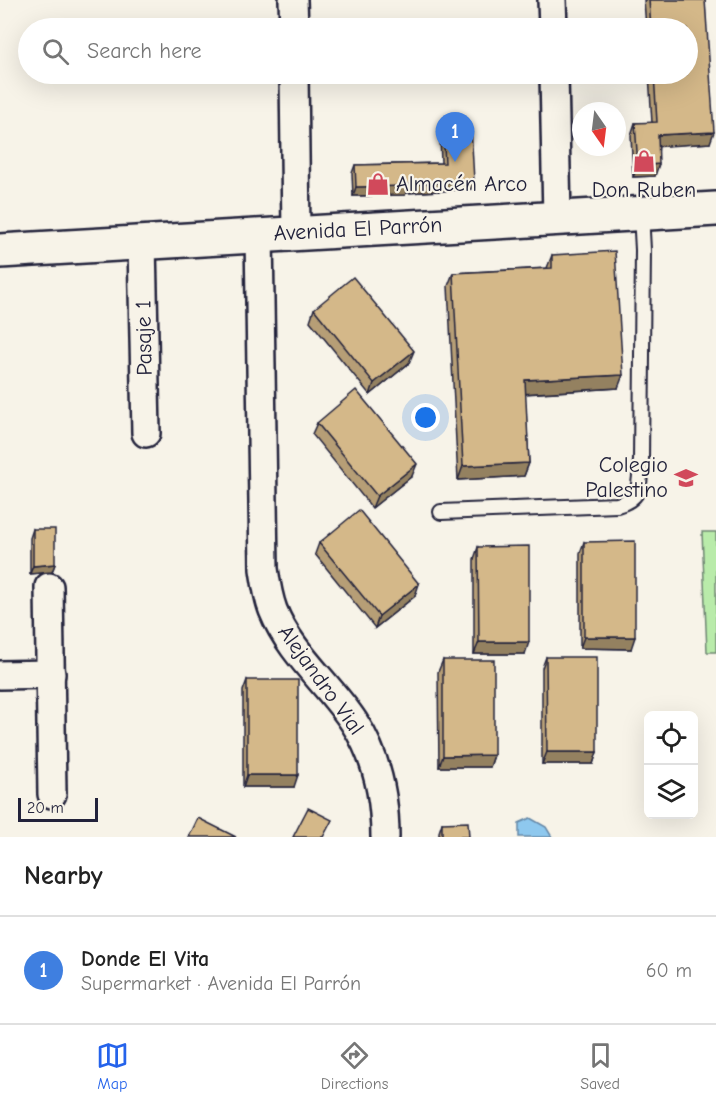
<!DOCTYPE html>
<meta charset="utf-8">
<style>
body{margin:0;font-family:"Comic Neue",sans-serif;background:#f6f6f6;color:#222}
.controls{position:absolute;right:18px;bottom:18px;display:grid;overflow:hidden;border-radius:9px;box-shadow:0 6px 24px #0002}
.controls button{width:54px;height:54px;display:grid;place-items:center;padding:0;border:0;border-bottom:2px solid #e0e0e0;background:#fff;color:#222;font:30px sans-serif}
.compass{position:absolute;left:572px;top:102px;width:54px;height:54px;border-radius:50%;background:#fff;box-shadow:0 6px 24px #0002;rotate:166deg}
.scale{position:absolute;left:18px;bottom:15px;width:80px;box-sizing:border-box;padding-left:6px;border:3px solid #22223b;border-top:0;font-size:16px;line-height:21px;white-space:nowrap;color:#22223b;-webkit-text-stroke:4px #f7f3e8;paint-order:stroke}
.you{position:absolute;left:426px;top:418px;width:21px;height:21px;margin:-15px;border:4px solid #fff;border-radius:50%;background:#1a73e8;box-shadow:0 0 0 9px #1a73e833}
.badge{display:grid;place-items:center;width:39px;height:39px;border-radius:50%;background:#2563eb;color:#fff;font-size:20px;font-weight:700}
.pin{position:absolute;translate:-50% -50px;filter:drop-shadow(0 2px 3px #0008)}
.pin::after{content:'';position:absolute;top:32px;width:21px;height:18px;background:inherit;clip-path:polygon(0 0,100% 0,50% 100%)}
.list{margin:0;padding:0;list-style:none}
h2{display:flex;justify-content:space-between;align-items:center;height:78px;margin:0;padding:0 24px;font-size:26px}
h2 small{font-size:20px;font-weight:400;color:#767676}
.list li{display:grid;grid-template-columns:39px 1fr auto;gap:18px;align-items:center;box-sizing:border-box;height:108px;padding:0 24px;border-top:2px solid #e0e0e0}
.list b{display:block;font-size:22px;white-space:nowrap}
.list p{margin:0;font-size:20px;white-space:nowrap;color:#767676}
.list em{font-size:20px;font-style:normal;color:#767676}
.icon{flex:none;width:33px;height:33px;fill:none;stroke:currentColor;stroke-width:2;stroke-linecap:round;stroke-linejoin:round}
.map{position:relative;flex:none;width:716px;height:837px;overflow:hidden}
.search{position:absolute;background:#fff;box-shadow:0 6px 24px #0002;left:18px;right:18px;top:18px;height:66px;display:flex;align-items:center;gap:15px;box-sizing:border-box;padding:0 21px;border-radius:33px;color:#767676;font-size:22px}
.sheet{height:186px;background:#fff}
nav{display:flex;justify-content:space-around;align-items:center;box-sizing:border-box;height:84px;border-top:2px solid #e0e0e0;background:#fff;font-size:16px;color:#767676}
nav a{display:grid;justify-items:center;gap:3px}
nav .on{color:#2563eb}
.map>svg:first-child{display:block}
.green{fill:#b9ebaa;stroke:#6e8672;stroke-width:1.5}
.water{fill:#8ec8ee;stroke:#6386a6;stroke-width:1.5}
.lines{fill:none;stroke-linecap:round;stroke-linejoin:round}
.service-casing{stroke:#22223b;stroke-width:18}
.minor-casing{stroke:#22223b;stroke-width:32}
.secondary-casing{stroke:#22223b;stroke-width:38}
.service{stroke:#f7f3e8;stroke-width:14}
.minor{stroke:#f7f3e8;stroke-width:27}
.secondary{stroke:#f7f3e8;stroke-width:33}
.wall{fill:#b69e76;stroke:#22223b;stroke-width:1.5}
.shaded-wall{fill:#948160;stroke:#22223b;stroke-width:1.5}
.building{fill:#d4b889;stroke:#22223b;stroke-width:1.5}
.labels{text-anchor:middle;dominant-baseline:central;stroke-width:4.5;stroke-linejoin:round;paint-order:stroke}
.poi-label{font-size:22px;fill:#22223b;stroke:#f7f3e8;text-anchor:start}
.street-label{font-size:22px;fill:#22223b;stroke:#f7f3e8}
</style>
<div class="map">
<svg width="716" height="837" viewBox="0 0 716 837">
<rect width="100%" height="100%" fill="#f7f3e8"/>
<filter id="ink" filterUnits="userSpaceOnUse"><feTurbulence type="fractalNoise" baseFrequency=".0167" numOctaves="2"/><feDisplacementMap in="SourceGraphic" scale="12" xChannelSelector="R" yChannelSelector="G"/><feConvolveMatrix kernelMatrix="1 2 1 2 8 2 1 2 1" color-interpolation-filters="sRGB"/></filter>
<g filter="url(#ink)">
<path class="green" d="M702 532H716V652H707Z"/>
<path class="water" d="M530 818 546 827 552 837H519V823Z"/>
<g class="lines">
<g class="service-casing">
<path id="service" d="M441 512 617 505C643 498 639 483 641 460L643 250 641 213"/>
</g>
<g class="minor-casing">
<g id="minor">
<path d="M293 0 294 28"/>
<path d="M552 0 553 28"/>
<path d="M294 74 296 232"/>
<path d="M554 74 557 218"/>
<path d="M259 234 264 569C266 583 268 597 273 610 290 653 329 684 354 722 377 757 385 796 385 837"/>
<path d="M142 243 146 433"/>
<path d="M49 587 52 794"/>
<path d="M0 675 51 674"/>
</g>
</g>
<g class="secondary-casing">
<path id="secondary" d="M0 251 716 209"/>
</g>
<use href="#service" class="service"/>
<use href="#minor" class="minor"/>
<use href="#secondary" class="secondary"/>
</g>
<g class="wall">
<path d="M644 0H705L710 143 659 146 655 176 633 177 631 135 635 123H652L649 74H687V28H646Z"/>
<path d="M443 127 474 181 471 189 406 193 405 195 353 196 352 173 355 165 441 163 440 136Z"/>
<path d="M552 255 618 388 525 394 529 463 524 476 458 480 448 286 453 273 547 268Z"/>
<path d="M314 309 409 363 370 395 310 321Z"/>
<path d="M317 423 412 476 372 508 312 434Z"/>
<path d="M33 529 55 564 52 572 30 574V538Z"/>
<path d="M584 542 631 649 580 648V553Z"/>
<path d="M319 543 415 596 375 628 315 554Z"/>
<path d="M478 547 525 654H474V559Z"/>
<path d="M546 657 597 752 593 764H542V668Z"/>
<path d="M443 660 494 755 490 767H439L438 672Z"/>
<path d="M247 680 294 787H243V691Z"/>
<path d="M442 823 469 837H439V832Z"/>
</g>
<g class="shaded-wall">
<path d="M714 132 710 143 654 147 658 135Z"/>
<path d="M659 164 655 176 633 177 638 166Z"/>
<path d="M474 181 471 189 406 193 405 195 353 196 356 187Z"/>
<path d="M414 351 409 363 370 395 374 383Z"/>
<path d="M623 375 618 388 520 394 525 380Z"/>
<path d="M529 463 524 476 458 480 463 466Z"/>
<path d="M417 464 412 476 372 508 377 496Z"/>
<path d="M55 564 52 572 30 574 33 566Z"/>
<path d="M419 584 415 596 375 628 379 616Z"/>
<path d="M584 637H635L631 649 580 648Z"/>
<path d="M479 642H529L525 654H474Z"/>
<path d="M547 752H597L593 764H542Z"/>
<path d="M494 755 490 767H439L443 756Z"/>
<path d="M247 775H298L294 787H243Z"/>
</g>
<g class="building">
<path d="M649 0H705L714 132 658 135 659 164 638 166 635 123 657 122 654 74H687V28H651Z"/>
<path d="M471 126 474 181 408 184V186L356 187 355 165 445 163 443 127Z"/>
<path d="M615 251 623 375 525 380 529 463 463 466 453 273 552 268V255Z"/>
<path d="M353 277 414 351 374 383 314 309Z"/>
<path d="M356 390 417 464 377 496 317 423Z"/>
<path d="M359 510 419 584 379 616 319 543Z"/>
<path d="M33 529H55V564L33 566Z"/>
<path d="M635 541V637H584V542Z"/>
<path d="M529 546V642H479L478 547Z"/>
<path d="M546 657H597V752H547Z"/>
<path d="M443 660H494V755L443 756Z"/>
<rect x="247" y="680" width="51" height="95"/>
<path d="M308 808 332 820 323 837H293Z"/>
<path d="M198 818 236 837H189Z"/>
<path d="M468 822 469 837H442V823Z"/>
</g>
</g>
<defs>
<g id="shop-bare" transform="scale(1.8)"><path d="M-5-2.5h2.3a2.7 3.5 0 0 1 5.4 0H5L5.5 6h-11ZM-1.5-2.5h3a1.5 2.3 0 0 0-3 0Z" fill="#d1495b" stroke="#f7f3e8" stroke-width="2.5" paint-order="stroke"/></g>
<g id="school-bare" transform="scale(1.8)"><path d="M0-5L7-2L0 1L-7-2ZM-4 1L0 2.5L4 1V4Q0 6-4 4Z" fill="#d1495b" stroke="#f7f3e8" stroke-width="2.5" paint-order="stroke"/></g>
</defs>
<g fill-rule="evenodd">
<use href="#shop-bare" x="644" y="161"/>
<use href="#shop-bare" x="378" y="184"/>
<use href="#school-bare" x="686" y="478"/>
</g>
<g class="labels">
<g class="poi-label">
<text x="396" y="184">Almacén Arco</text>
<text x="644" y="190" text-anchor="middle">Don Ruben</text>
<text x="668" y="465" text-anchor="end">Colegio<tspan x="668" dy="25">Palestino</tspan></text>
</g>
<g class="street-label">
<text transform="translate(358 229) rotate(-3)">Avenida El Parrón</text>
<text transform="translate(144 338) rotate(-91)">Pasaje 1</text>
<text transform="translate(321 680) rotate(54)">Alejandro Vial</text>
</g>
</g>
</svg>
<div class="controls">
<button><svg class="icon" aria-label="locate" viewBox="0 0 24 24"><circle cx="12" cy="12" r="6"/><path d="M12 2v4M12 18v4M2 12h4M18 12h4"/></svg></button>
<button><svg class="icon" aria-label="layers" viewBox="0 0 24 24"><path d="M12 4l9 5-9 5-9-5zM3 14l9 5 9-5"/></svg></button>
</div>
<svg class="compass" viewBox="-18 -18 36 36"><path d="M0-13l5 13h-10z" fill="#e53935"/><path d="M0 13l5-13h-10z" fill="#767676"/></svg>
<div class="scale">20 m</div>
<div class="you"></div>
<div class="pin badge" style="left:455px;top:162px;background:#3f7fe0">1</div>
<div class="search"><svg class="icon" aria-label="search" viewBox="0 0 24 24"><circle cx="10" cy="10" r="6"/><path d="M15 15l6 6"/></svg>Search here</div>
</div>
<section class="sheet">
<h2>Nearby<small></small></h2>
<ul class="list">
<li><span class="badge" style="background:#3f7fe0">1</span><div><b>Donde El Vita</b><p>Supermarket · Avenida El Parrón</p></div><em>60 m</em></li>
</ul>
</section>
<nav>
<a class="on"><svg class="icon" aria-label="map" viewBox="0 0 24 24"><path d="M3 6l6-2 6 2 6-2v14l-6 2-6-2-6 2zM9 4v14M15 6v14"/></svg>Map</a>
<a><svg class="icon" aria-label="directions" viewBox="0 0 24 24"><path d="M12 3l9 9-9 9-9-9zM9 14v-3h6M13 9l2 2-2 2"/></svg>Directions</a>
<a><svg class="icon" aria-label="saved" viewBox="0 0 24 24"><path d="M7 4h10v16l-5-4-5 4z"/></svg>Saved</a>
</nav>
